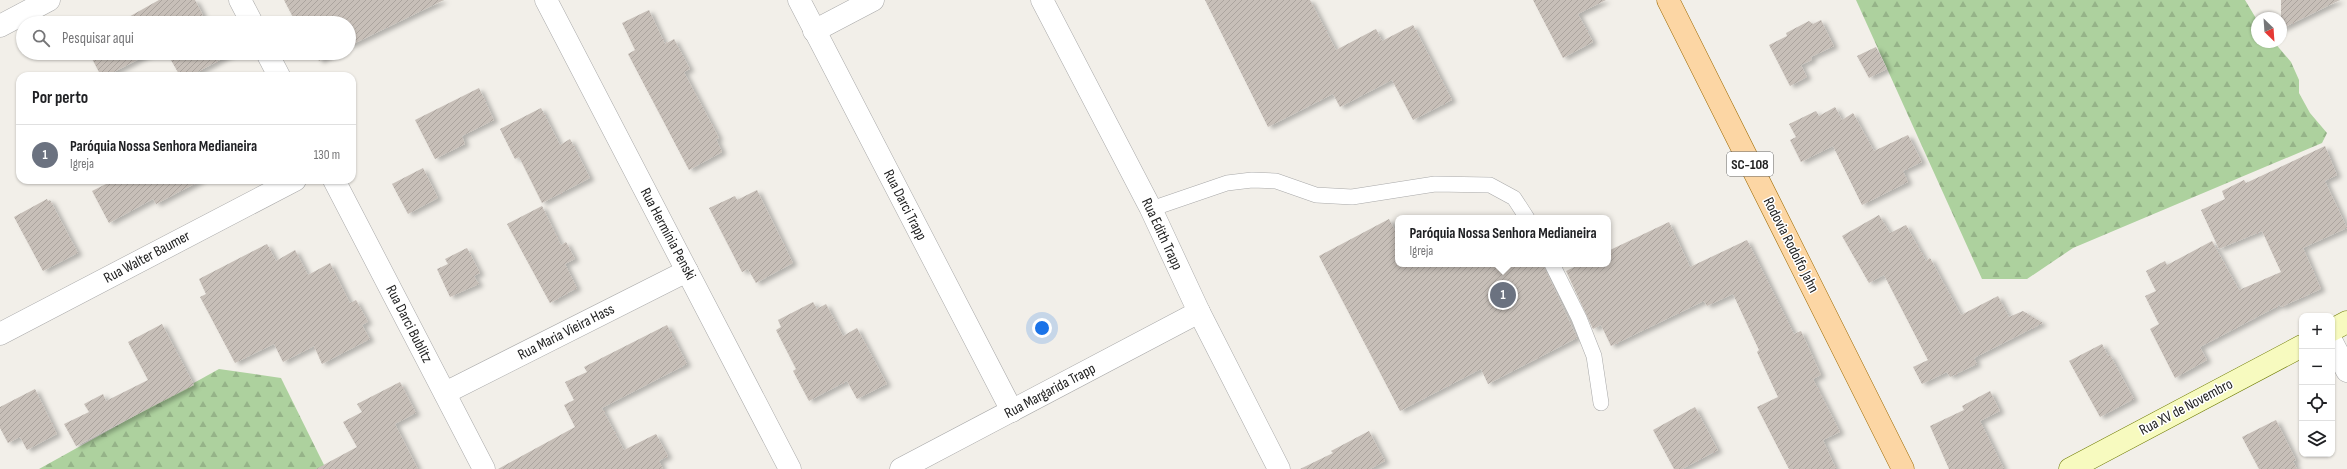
<!DOCTYPE html>
<html lang="pt">
<meta charset="utf-8">
<style>
body{margin:0;font-family:"Sofia Sans Condensed",sans-serif;background:#f6f6f6;color:#202124}
.controls{position:absolute;right:12px;bottom:12px;display:grid;overflow:hidden;border-radius:8px;box-shadow:0 1px 3px #0004}
.controls button{width:36px;height:36px;display:grid;place-items:center;padding:0;border:0;border-bottom:1px solid #e0e0e0;background:#fff;color:#202124;font:20px sans-serif}
.compass{position:absolute;left:2251px;top:12px;width:36px;height:36px;border-radius:50%;background:#fff;box-shadow:0 1px 3px #0004;rotate:155deg}
.you{position:absolute;left:1042px;top:328px;width:14px;height:14px;margin:-10px;border:3px solid #fff;border-radius:50%;background:#1a73e8;box-shadow:0 0 0 6px #1a73e833}
.badge{display:grid;place-items:center;width:26px;height:26px;border-radius:50%;background:#d40000;color:#fff;font-size:13px;font-weight:700}
.pin{position:absolute;translate:-50% -50%;border:2px solid #fff;box-shadow:0 1px 4px #0006}
.popup{position:absolute;left:1395px;top:215px;width:216px;height:52px;box-sizing:border-box;display:grid;place-content:center;border-radius:8px;background:#fff;filter:drop-shadow(0 1px 3px #0005);font-size:13px;white-space:nowrap;color:#757577}
.popup b{font-size:15px;color:#202124}
.popup::after{content:'';position:absolute;left:50%;top:100%;margin-left:-8px;border:8px solid transparent;border-top-color:#fff}
.list{margin:0;padding:0;list-style:none}
h2{display:flex;justify-content:space-between;align-items:center;height:52px;margin:0;padding:0 16px;font-size:17px}
h2 small{font-size:13px;font-weight:400;color:#757577}
.list li{display:grid;grid-template-columns:26px 1fr auto;gap:12px;align-items:center;box-sizing:border-box;height:60px;padding:0 16px;border-top:1px solid #e0e0e0}
.list b{display:block;font-size:15px;white-space:nowrap}
.list p{margin:0;font-size:13px;white-space:nowrap;color:#757577}
.list em{font-size:13px;font-style:normal;color:#757577}
.icon{flex:none;width:22px;height:22px;fill:none;stroke:currentColor;stroke-width:2;stroke-linecap:round;stroke-linejoin:round}
.map{position:relative;flex:none;width:2347px;height:469px;overflow:hidden}
.search{position:absolute;background:#fff;box-shadow:0 1px 3px #0004;left:16px;top:16px;width:340px;height:44px;display:flex;align-items:center;gap:10px;box-sizing:border-box;padding:0 14px;border-radius:22px;color:#757577;font-size:15px}
.panel{position:absolute;background:#fff;box-shadow:0 1px 3px #0004;left:16px;top:72px;width:340px;height:112px;border-radius:12px}
.map>svg:first-child{display:block}
.forest{fill:url(#forest-firs)}
.building{fill:url(#building-hatch);filter:url(#shadow)}
.lines{fill:none;stroke-linecap:round;stroke-linejoin:round}
.lane-casing{stroke:#a9a9a9;stroke-width:16}
.street-casing{stroke:#a9a9a9;stroke-width:23}
.secondary-casing{stroke:#707d05;stroke-width:23}
.primary-casing{stroke:#a06b00;stroke-width:23}
.lane{stroke:#fff;stroke-width:15}
.street{stroke:#fff;stroke-width:22}
.secondary{stroke:#f7fabf;stroke-width:22}
.primary{stroke:#fcd6a4;stroke-width:22}
.labels{text-anchor:middle;dominant-baseline:central;stroke-width:3;stroke-linejoin:round;paint-order:stroke}
.shield{fill:#fff;stroke:#646464;stroke-width:1}
.shield-label{font-size:14px;font-weight:bold;fill:#222}
.street-label{font-size:15px;fill:#222;stroke:#fff}
</style>
<div class="map">
<svg width="2347" height="469" viewBox="0 0 2347 469">
<defs>
<pattern id="forest-firs" width="22" height="20" patternUnits="userSpaceOnUse"><rect width="22" height="20" fill="#add19e"/><path d="M5 1l3.5 6h-7zM16 11l3.5 6h-7z" fill="#95b388"/></pattern>
<pattern id="building-hatch" width="6" height="6" patternUnits="userSpaceOnUse"><rect width="6" height="6" fill="#c7bfb8"/><path d="M-1 1l2-2M0 6l6-6M5 7l2-2" fill="none" stroke="#aba49e"/></pattern>
<filter id="shadow"><feDropShadow dx="4.5" dy="2.5" stdDeviation="2" flood-color="#0004"/></filter>
</defs>
<rect width="100%" height="100%" fill="#f2efe9"/>
<g class="forest">
<path d="M1856 0H2245L2257 20V42H2274L2291 62 2299 80V93L2310 113 2327 133 2322 143 2073 248 2027 279H1982Z"/>
<path d="M219 369 281 378 326 469H39Z"/>
</g>
<g class="building">
<path d="M159 0H195L203 15 189 23H118Z"/>
<path d="M284 0H444L349 46V23H296Z"/>
<path d="M1205 0H1310L1336 50 1376 29 1382 41 1413 25 1452 100 1413 120 1392 80 1340 107 1333 94 1268 127Z"/>
<path d="M1533 0H1606L1578 14 1593 42 1563 58Z"/>
<path d="M2281 0H2340L2281 29Z"/>
<path d="M649 10 665 44 674 39 690 69 684 72 719 138 716 139 722 152 689 170 628 54 635 50 622 23Z"/>
<path d="M1821 20 1834 46 1811 57 1812 60 1801 65 1807 77 1790 86 1769 45 1787 36 1786 33 1809 21 1813 24Z"/>
<path d="M1876 47 1887 69 1869 78 1857 56Z"/>
<path d="M89 53H151L106 76H101Z"/>
<path d="M167 53H233L190 76H180Z"/>
<path d="M315 53H335L319 61Z"/>
<path d="M479 88 494 120 462 136 465 144 435 159 415 120Z"/>
<path d="M1835 107 1842 120 1853 113 1874 151 1908 135 1922 162 1903 171 1908 182 1862 205 1833 146 1801 162 1790 140 1796 137 1789 124 1816 111 1819 116Z"/>
<path d="M541 108 560 145 570 139 590 178 542 203 519 157 515 159 500 129Z"/>
<path d="M2325 146 2337 175 2325 181 2347 228 2303 248 2321 289 2281 307 2280 305 2200 347 2207 360 2175 378 2150 329 2159 324 2145 296 2156 291 2146 271 2165 261 2167 265 2212 241 2239 290 2281 272 2262 231 2219 249 2201 210 2225 199 2222 191 2244 180 2246 183Z"/>
<path d="M423 168 438 198 408 214 392 184Z"/>
<path d="M114 180H202L156 204 153 199 109 223 92 191Z"/>
<path d="M757 190 793 263 756 283 748 269 742 272 709 208 735 196 737 200Z"/>
<path d="M47 199 48 201 50 200 78 253 43 271 14 217Z"/>
<path d="M542 206 561 245 566 242 575 259 565 264 577 288 550 303 507 224Z"/>
<path d="M1879 215 1890 233 1906 225 1926 261 1930 258 1961 315 1998 296 2009 317 2023 311 2043 323 1974 358 1977 364 1950 377 1947 372 1922 384 1913 367 1928 360 1884 275 1869 283 1842 236Z"/>
<path d="M1389 219 1398 236V264H1543L1577 338 1488 384 1481 369 1400 411 1319 256Z"/>
<path d="M1669 222 1690 267 1747 240 1794 334 1801 331 1821 375 1813 379 1840 432 1823 440 1836 469H1789L1757 407 1778 397 1757 352 1759 350 1733 294 1707 306 1704 301 1611 346 1601 325 1593 329 1566 271 1581 264H1608V251Z"/>
<path d="M267 244 276 261 295 250 308 275 330 263 350 303 356 300 368 322 362 325 370 339 322 364 314 346 283 362 274 344 235 363 200 297 206 294 199 279Z"/>
<path d="M467 248 480 273 474 276 479 284 450 297 437 269 448 264 445 259Z"/>
<path d="M813 302 817 309 826 304 843 336 857 328 887 384 857 399 847 381 809 401 793 371 796 369 776 330 781 327 778 320Z"/>
<path d="M162 324 194 385 76 446 64 424 89 412 84 404 103 394 106 401 148 380 128 342Z"/>
<path d="M667 325 687 364 602 408 624 450 656 434 668 456 659 461 663 469H498L575 427 564 405 574 400 565 382 587 372 584 367Z"/>
<path d="M2102 344 2108 356 2110 355 2134 399 2100 417 2069 361Z"/>
<path d="M400 382 416 413 395 424 418 469H316L357 447 343 422 362 412 357 404Z"/>
<path d="M35 389 57 434 27 450 20 437 8 443 0 428V407Z"/>
<path d="M1990 391 2000 411 1980 421 2004 469H1949L1930 426 1964 410 1962 406Z"/>
<path d="M1695 407 1718 450 1682 469H1674L1653 430Z"/>
<path d="M2276 420 2296 460 2293 461 2297 469H2259L2242 437Z"/>
<path d="M1369 431 1385 461 1370 469H1300L1333 453 1331 451Z"/>
</g>
<g class="lines">
<g class="lane-casing">
<g id="lane">
<path d="M1151 209 1227 183 1252 180 1276 181 1316 195 1352 197 1435 184 1490 185 1514 198 1527 218"/>
<path d="M1552 264 1579 318 1594 356 1601 403"/>
</g>
</g>
<g class="street-casing">
<g id="street">
<path d="M240 0 252 23"/>
<path d="M546 0 790 469"/>
<path d="M799 0 1012 411"/>
<path d="M1042 0 1151 209 1199 312 1279 469"/>
<path d="M0 26 49 0"/>
<path d="M814 31 873 0"/>
<path d="M267 53 279 76"/>
<path d="M334 180 484 469"/>
<path d="M0 334 295 180"/>
<path d="M2332 342 2347 371"/>
<path d="M445 393 687 271"/>
<path d="M901 469 1199 312"/>
</g>
</g>
<g class="secondary-casing">
<g id="secondary">
<path d="M2332 330 2347 322"/>
<path d="M2070 469 2302 346"/>
</g>
</g>
<g class="primary-casing">
<path id="primary" d="M1668 0 1903 469"/>
</g>
<use href="#lane" class="lane"/>
<use href="#street" class="street"/>
<use href="#secondary" class="secondary"/>
<use href="#primary" class="primary"/>
</g>
<g class="labels">
<rect class="shield" x="1727" y="152" width="46" height="24" rx="3"/>
<g class="shield-label">
<text x="1750" y="164">SC-108</text>
</g>
<g class="street-label">
<text transform="translate(905 205) rotate(63)">Rua Darci Trapp</text>
<text transform="translate(668 234) rotate(62)">Rua Hermínia Penski</text>
<text transform="translate(1162 234) rotate(65)">Rua Edith Trapp</text>
<text transform="translate(1791 245) rotate(63)">Rodovia Rodolfo Jahn</text>
<text transform="translate(147 257) rotate(-28)">Rua Walter Baumer</text>
<text transform="translate(409 324) rotate(63)">Rua Darci Bublitz</text>
<text transform="translate(566 332) rotate(-27)">Rua Maria Vieira Hass</text>
<text transform="translate(1050 391) rotate(-28)">Rua Margarida Trapp</text>
<text transform="translate(2186 407) rotate(-28)">Rua XV de Novembro</text>
</g>
</g>
</svg>
<div class="controls">
<button>+</button>
<button>−</button>
<button><svg class="icon" aria-label="locate" viewBox="0 0 24 24"><circle cx="12" cy="12" r="6"/><path d="M12 2v4M12 18v4M2 12h4M18 12h4"/></svg></button>
<button><svg class="icon" aria-label="layers" viewBox="0 0 24 24"><path d="M12 4l9 5-9 5-9-5zM3 14l9 5 9-5"/></svg></button>
</div>
<svg class="compass" viewBox="-18 -18 36 36"><path d="M0-13l5 13h-10z" fill="#e53935"/><path d="M0 13l5-13h-10z" fill="#757577"/></svg>
<div class="you"></div>
<div class="pin badge" style="left:1503px;top:295px;background:#6b7280">1</div>
<div class="popup"><b>Paróquia Nossa Senhora Medianeira</b>Igreja</div>
<div class="search"><svg class="icon" aria-label="search" viewBox="0 0 24 24"><circle cx="10" cy="10" r="6"/><path d="M15 15l6 6"/></svg>Pesquisar aqui</div>
<section class="panel">
<h2>Por perto<small></small></h2>
<ul class="list">
<li><span class="badge" style="background:#6b7280">1</span><div><b>Paróquia Nossa Senhora Medianeira</b><p>Igreja</p></div><em>130 m</em></li>
</ul>
</section>
</div>
